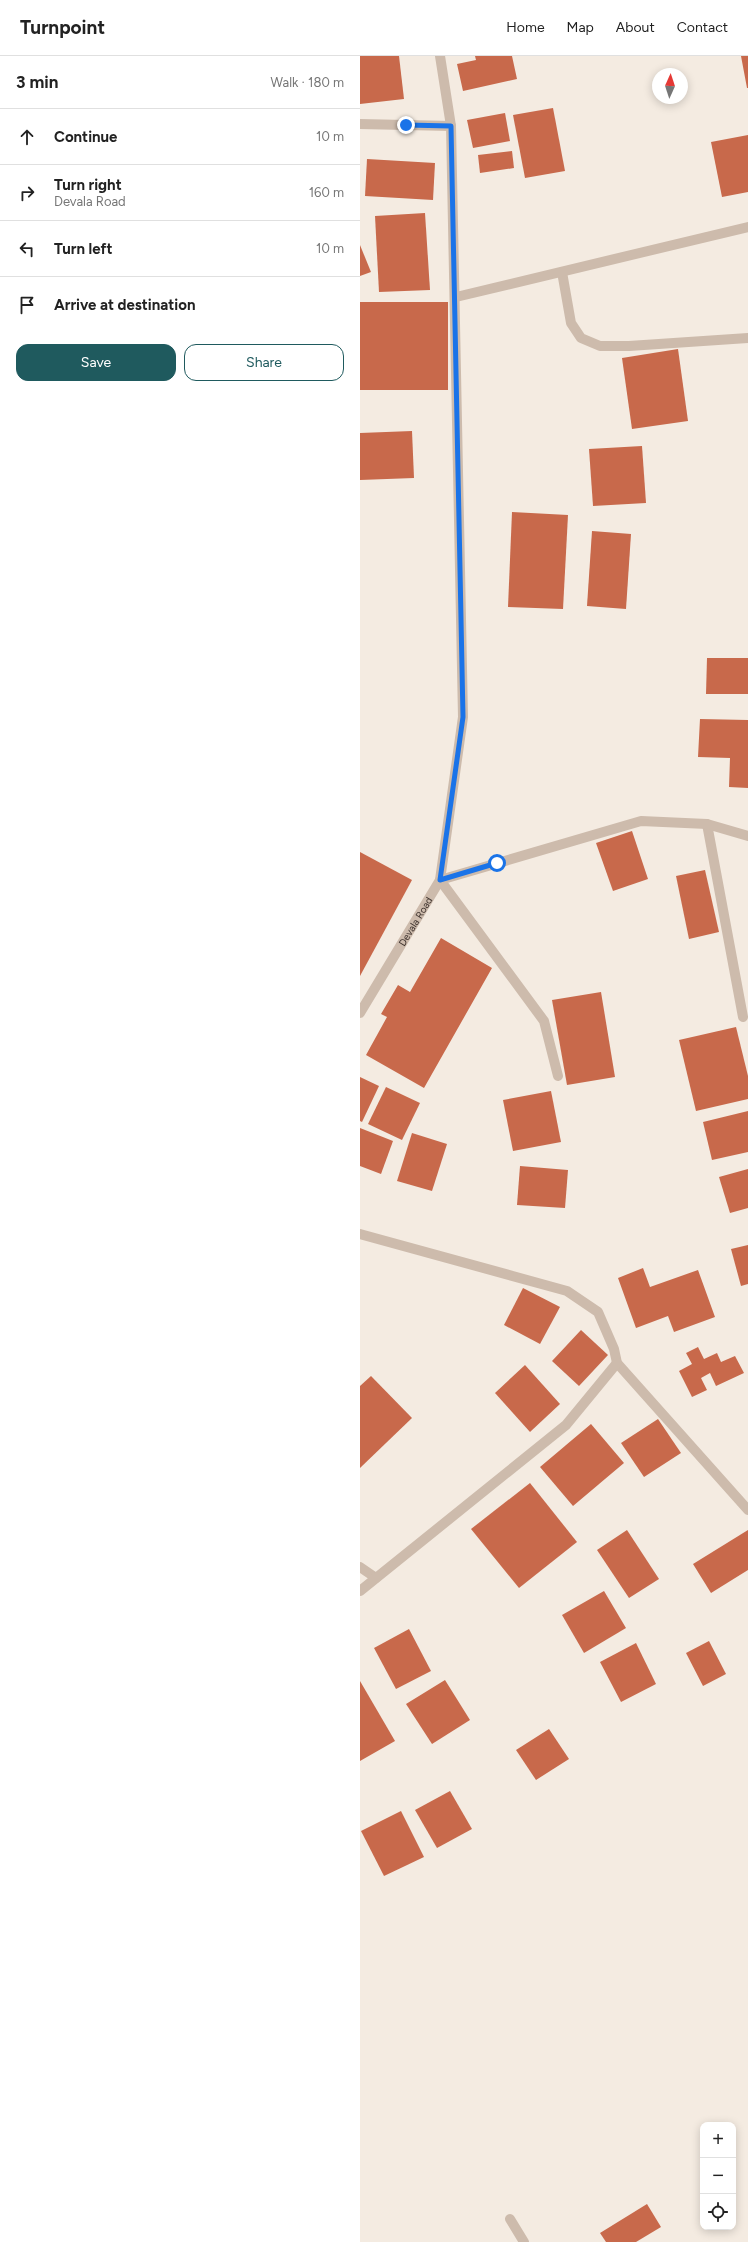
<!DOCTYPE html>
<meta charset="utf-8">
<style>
body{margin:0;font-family:Figtree,sans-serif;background:#f6f6f6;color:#222}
.controls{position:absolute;right:12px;bottom:12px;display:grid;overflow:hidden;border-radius:8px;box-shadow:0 2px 10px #0003}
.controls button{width:36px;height:36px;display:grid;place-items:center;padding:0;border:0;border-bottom:1px solid #e0e0e0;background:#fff;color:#222;font:20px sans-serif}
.compass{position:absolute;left:292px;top:12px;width:36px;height:36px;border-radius:50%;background:#fff;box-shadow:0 2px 10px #0003;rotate:3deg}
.stop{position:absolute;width:12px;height:12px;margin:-9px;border:3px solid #1a73e8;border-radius:50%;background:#fff}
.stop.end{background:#1a73e8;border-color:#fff;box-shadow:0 1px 4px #0008}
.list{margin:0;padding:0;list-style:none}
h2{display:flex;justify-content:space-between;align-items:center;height:52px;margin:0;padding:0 16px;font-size:17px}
h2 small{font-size:13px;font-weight:400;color:#767676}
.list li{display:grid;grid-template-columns:26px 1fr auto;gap:12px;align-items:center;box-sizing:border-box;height:56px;padding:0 16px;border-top:1px solid #e0e0e0}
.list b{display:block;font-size:15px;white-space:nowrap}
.list p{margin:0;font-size:13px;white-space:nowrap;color:#767676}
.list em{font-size:13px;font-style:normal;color:#767676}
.actions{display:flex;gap:8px;padding:12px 16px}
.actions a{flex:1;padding:9px 0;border:1px solid #1f5a5e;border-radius:12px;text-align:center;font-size:14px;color:#1f5a5e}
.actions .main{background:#1f5a5e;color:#fff}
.icon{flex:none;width:22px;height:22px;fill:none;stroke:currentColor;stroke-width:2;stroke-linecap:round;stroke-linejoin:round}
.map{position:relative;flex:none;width:388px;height:2186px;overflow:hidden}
header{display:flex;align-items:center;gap:24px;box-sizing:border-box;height:56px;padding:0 20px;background:#fff;border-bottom:1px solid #e0e0e0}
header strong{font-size:19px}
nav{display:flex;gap:22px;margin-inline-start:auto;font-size:14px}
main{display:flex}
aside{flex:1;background:#fff}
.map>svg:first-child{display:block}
.building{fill:#c8694b}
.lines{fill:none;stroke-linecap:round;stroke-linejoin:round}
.minor{stroke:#cdbbac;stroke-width:10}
.route{stroke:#1a73e8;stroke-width:5}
.labels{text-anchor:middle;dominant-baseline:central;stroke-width:3.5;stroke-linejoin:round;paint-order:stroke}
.street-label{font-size:10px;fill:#3b302b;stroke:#fbf5ee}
</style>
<header>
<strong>Turnpoint</strong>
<nav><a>Home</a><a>Map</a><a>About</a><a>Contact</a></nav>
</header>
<main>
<aside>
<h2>3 min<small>Walk · 180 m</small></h2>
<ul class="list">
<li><svg class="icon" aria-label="ahead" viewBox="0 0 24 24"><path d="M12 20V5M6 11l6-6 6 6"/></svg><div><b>Continue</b></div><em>10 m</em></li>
<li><svg class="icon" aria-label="right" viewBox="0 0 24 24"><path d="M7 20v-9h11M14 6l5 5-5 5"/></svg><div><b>Turn right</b><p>Devala Road</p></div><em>160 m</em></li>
<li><svg class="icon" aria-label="left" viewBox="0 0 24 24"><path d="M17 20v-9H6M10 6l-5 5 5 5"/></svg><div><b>Turn left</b></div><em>10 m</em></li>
<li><svg class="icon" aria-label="arrive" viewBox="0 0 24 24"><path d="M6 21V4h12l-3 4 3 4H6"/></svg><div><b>Arrive at destination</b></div></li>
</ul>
<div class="actions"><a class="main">Save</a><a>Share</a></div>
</aside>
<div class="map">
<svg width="388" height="2186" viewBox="0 0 388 2186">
<rect width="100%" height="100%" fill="#f4ebe1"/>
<g class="building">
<path d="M0 0H39L44 43 0 48Z"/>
<path d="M115 0H152L157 23 103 35 97 8 116 4Z"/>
<path d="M381 0H388V32H387Z"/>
<path d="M193 52 205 115 165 122 153 59Z"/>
<path d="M145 57 150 85 113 92 107 64Z"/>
<path d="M388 79V136L362 141 351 86Z"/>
<path d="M152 95 154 112 120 117 118 99Z"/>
<path d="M7 103 75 107 73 144 5 140Z"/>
<path d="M65 157 70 234 19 236 15 160Z"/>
<path d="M0 189 11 216 0 220Z"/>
<rect x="0" y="246" width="88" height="88"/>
<path d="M318 293 328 365 272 373 262 302Z"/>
<path d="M52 375 54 422 0 424V377Z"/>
<path d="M282 390 286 447 233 450 229 393Z"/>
<path d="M152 456 208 459 203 553 148 551Z"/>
<path d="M232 475 271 478 266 553 227 550Z"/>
<path d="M347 602H388V638H346Z"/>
<path d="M340 663 388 664V732L369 731 370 702 338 701Z"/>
<path d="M272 775 288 823 253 835 236 787Z"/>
<path d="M0 796 52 824 0 920Z"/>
<path d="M345 814 359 876 329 883 316 820Z"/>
<path d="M81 882 132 912 64 1032 6 999 27 961 21 958 38 929 50 936Z"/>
<path d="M241 936 255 1021 207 1029 192 944Z"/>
<path d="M376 971 388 1020V1043L336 1055 319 984Z"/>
<path d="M0 1021 19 1030 2 1066 0 1065Z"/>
<path d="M26 1031 60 1047 42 1084 8 1068Z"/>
<path d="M191 1035 201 1086 153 1095 143 1044Z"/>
<path d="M388 1055V1096L352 1104 343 1066Z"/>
<path d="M0 1072 33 1085 21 1118 0 1110Z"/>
<path d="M52 1077 87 1088 72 1135 37 1125Z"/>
<path d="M160 1110 208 1114 205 1152 157 1149Z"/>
<path d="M388 1113V1152L370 1157 359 1121Z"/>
<path d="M388 1189V1228L381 1230 371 1193Z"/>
<path d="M283 1212 290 1231 338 1214 355 1261 314 1276 308 1260 276 1272 258 1222Z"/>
<path d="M163 1232 200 1251 180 1288 144 1269Z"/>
<path d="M221 1274 248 1299 219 1330 192 1305Z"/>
<path d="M338 1291 344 1303 357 1297 361 1306 375 1300 384 1317 356 1330 350 1317 341 1322 347 1334 332 1341 319 1315 332 1308 326 1297Z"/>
<path d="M165 1309 200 1348 170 1376 135 1337Z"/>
<path d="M11 1320 52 1362 0 1412V1330Z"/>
<path d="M298 1363 321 1397 284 1421 261 1387Z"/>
<path d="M231 1368 264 1407 213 1450 180 1411Z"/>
<path d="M170 1427 217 1486 159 1532 111 1473Z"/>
<path d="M267 1474 299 1523 269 1542 237 1494Z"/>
<path d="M388 1474V1514L351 1537 333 1508Z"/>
<path d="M244 1535 266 1572 224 1597 202 1559Z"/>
<path d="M49 1573 71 1615 36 1633 14 1592Z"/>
<path d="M349 1585 366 1618 343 1630 326 1597Z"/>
<path d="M276 1587 296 1628 261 1646 240 1606Z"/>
<path d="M85 1624 110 1664 72 1688 46 1648Z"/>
<path d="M0 1625 35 1685 0 1705Z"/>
<path d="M189 1673 209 1703 176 1724 156 1694Z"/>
<path d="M90 1735 112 1773 77 1792 55 1754Z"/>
<path d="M41 1755 64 1801 24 1820 1 1775Z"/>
<path d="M287 2148 301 2171 276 2186H246L240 2177Z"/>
</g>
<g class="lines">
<g class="minor">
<path d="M0 68 91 70"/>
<path d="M202 216 211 267 221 282 240 290H269L388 282"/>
<path d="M96 241 388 171"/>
<path d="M347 768 383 961"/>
<path id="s1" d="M0 957 80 824 103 661 91 70 80 0"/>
<path d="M198 1020 184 965 80 824 281 765 347 768 388 780"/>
<path d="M0 1178 207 1235 238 1256 254 1293 257 1307 388 1454"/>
<path d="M0 1511 16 1522"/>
<path d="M0 1535 206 1369 257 1307"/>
<path d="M150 2163 164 2186"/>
</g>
</g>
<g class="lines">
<path class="route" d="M46 69 91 70 103 661 80 824 137 807"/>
</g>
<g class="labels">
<g class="street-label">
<text stroke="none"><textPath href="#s1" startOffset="107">Devala Road</textPath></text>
</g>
</g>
</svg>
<div class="controls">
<button>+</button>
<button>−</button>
<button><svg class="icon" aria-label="locate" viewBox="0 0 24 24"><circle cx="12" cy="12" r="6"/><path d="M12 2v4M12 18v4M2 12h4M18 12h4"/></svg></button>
</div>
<svg class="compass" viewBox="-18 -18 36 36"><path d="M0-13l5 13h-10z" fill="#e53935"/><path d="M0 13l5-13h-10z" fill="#767676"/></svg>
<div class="stop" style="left:137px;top:807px"></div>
<div class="stop end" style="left:46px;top:69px"></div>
</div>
</main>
